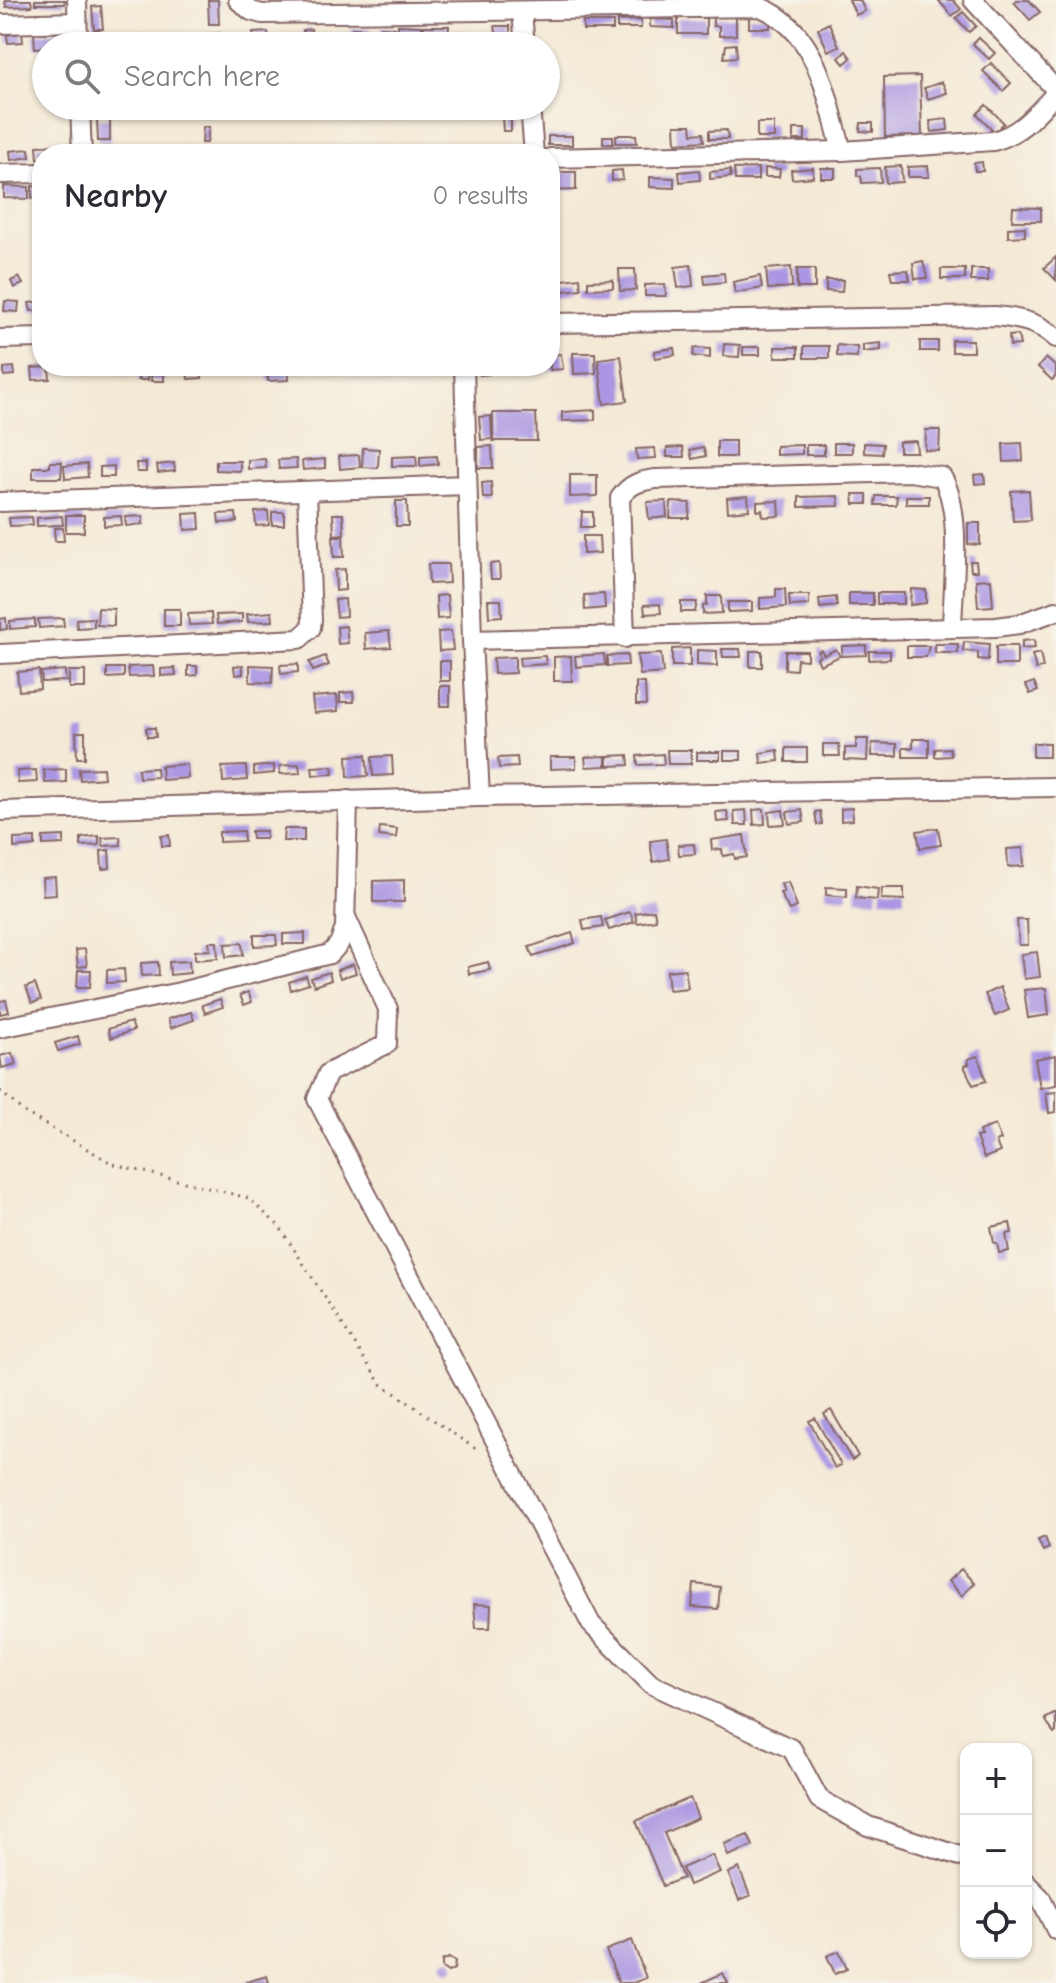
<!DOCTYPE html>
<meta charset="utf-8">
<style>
body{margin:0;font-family:"Comic Neue",sans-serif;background:#f7f7f7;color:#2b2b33}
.controls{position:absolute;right:24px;bottom:24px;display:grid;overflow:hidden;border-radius:16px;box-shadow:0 2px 6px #0004}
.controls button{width:72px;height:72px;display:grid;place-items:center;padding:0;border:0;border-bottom:2px solid #e1e1e2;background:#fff;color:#2b2b33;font:40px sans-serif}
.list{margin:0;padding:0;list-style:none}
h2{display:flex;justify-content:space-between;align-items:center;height:104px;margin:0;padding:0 32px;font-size:34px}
h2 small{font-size:26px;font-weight:400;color:#7c7c81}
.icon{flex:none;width:44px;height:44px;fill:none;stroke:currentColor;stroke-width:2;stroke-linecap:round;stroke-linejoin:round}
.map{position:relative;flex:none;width:1056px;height:1983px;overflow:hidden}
.search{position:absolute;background:#fff;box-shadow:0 2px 6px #0004;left:32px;top:32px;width:528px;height:88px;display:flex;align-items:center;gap:20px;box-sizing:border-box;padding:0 28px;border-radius:44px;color:#7c7c81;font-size:30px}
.panel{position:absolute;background:#fff;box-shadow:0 2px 6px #0004;left:32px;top:144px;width:528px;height:232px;border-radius:32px}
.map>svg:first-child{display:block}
.building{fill:#aa96e2}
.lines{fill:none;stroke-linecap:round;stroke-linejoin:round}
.minor-casing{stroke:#866666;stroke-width:22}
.path{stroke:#866666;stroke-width:3;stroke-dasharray:2 6;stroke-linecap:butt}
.minor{stroke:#fff;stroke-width:18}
</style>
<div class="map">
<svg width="1056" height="1983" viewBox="0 0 1056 1983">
<rect width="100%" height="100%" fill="#f7f3e8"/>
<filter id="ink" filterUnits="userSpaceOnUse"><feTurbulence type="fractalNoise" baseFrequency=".0125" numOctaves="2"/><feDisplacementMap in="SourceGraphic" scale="16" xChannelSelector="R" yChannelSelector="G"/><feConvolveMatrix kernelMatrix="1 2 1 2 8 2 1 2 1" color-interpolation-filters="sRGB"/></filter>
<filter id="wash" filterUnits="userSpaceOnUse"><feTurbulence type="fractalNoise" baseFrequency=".006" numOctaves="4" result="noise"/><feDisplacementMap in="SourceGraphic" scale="32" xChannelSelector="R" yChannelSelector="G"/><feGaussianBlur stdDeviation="1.8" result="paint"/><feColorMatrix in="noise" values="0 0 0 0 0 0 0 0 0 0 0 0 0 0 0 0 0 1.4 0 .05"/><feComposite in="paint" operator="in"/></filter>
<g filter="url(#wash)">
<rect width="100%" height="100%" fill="#f4e9d5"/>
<g id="blocks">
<g class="building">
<path d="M5 0H31L32 6 6 7Z"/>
<path d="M35 0H65L64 4H35Z"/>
<path d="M208 0H218L219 24H209Z"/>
<path d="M849 0H860L865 11 856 15Z"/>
<path d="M941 0H953L961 9 952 16 939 1Z"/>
<path d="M1016 0H1029L1040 12 1030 20 1014 2Z"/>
<path d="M101 6 103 29H94L92 7Z"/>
<path d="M963 12 976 26 969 32 956 18Z"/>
<rect x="749" y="16" width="21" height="12"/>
<path d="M713 17H736V35L719 36V26H713Z"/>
<rect x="678" y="18" width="28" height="16"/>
<path d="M650 19 674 20V28L650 27Z"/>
<path d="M641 20V28H617V21Z"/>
<rect x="583" y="22" width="30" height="8"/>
<path d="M829 23 839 46 828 51 818 29Z"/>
<path d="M398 25 422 26V34H398Z"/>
<path d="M424 26H449L448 35 424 34Z"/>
<path d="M495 26H510V46H498Z"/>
<path d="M381 27 395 28V44L380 43Z"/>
<path d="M352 28 371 29V44L351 43Z"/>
<path d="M311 29 312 43 304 44 303 30Z"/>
<path d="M62 32 63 46 35 48 34 34Z"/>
<path d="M268 32 269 40 254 41 253 33Z"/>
<path d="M22 33 23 42 8 43 7 35Z"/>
<path d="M220 33 221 46H209V34Z"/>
<circle cx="416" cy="42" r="4.5"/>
<path d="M979 38 995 53 989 59 973 44Z"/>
<rect x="92" y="39" width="11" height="7"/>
<path d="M736 44 737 57 724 58 726 45Z"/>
<path d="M846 51 851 58 844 64 839 58Z"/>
<path d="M991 63 1011 83 1003 91 983 71Z"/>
<path d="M920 76 922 136 885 137 884 77Z"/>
<path d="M942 82 947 93 928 99 924 88Z"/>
<path d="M986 105 1004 123 995 132 977 114Z"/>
<path d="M96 106H108L109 112H96Z"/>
<path d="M502 116H511V131H503Z"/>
<path d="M97 119H110V141H98Z"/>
<path d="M947 119 948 130 932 132 930 121Z"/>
<rect x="757" y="123" width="17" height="15"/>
<path d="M861 123H873V132L860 131Z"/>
<path d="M675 125H691L692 134 703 133 704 141 676 143Z"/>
<path d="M203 127H209L207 143H202Z"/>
<rect x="793" y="129" width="12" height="11"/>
<path d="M727 130 728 139H709V131Z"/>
<path d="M616 135H636L637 143H616Z"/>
<rect x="548" y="136" width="24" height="9"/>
<rect x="603" y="136" width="10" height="8"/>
<path d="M59 145V154H42V159H38L37 146Z"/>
<path d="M110 147V154H97V148Z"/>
<path d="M29 149 30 157 11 160 10 151Z"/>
<path d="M982 162 983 171H975L974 163Z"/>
<path d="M901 166 902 182 886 183 885 167Z"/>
<path d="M928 166 929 177H908V167Z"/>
<path d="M758 168V180H735L734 169Z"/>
<path d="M765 168 780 169 779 177H765Z"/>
<path d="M813 168V177L792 179 791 170Z"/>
<rect x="821" y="168" width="14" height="10"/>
<path d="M880 168 881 182 862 183 861 176H857V169Z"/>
<path d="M622 170 623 180 612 181V171Z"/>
<path d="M699 170 700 180 680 182 679 172Z"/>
<path d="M730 170 731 177 710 179V172Z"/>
<path d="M550 172H576V190L550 191Z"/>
<path d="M650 177 674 178V188L650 187Z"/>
<path d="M4 186 29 187V199L4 198Z"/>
<rect x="32" y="186" width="10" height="12"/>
<path d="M1013 207 1041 208V221H1012Z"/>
<path d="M1025 227V236L1008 237V228Z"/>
<path d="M1056 257V280L1044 268Z"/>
<path d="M923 261 927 278 915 279 913 263Z"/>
<path d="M691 265 693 286 678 288 675 267Z"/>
<path d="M791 267 792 287 768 289 766 269Z"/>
<path d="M619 269H635L636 290 620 291Z"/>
<rect x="797" y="269" width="18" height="19"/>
<rect x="941" y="269" width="24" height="10"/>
<rect x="971" y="269" width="17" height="12"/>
<path d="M908 270 910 280H892L890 271Z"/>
<path d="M724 273 725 282 705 284 704 275Z"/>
<path d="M760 276 762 288 735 293 733 282Z"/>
<path d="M19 277 23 284 14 288 11 281Z"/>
<path d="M580 278 581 289 555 292 554 281Z"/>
<path d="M613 280V288L588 289V281Z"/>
<path d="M826 280H843L842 292 826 291Z"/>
<path d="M665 284 666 296H645V285Z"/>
<path d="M5 301 19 302 18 312 4 311Z"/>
<path d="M42 301V310L31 311 29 303Z"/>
<path d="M1018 335 1020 345 1010 346 1009 336Z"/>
<rect x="952" y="340" width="21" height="12"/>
<rect x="920" y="341" width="18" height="10"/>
<path d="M881 343V350L863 352V345Z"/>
<path d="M724 344 740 345 739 357 723 356Z"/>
<path d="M837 345 857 347V357L837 356Z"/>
<rect x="804" y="346" width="25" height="12"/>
<rect x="743" y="347" width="17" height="8"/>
<rect x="775" y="347" width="23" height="10"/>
<path d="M674 348 675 355 655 358 654 351Z"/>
<path d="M694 348 710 349V358L693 356Z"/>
<path d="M573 353H595L596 373 574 374Z"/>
<path d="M561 354 563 369 550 370V355Z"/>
<path d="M621 356 627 401 604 404 598 359Z"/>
<path d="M1046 358 1056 367V376L1052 380 1038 367Z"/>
<path d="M90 366H107L108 370 90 371Z"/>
<path d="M120 366H149L148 380H138V375L120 374Z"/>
<path d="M152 366H164V381H151Z"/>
<path d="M182 366H196L197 370H201L202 378 188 379 187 371 183 372Z"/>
<path d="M214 366H235L236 371 215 373Z"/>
<path d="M267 366H288L289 380 268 381Z"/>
<path d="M479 366H488L489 374 480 375Z"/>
<path d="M14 367 15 375 4 376V368Z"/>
<path d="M49 367 50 379 33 380 32 368Z"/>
<path d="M595 410V420L562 421V412Z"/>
<path d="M493 413H536L537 441H493Z"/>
<path d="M491 416 492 439 481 440 479 417Z"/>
<path d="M926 430H940L939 451 925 450Z"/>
<rect x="717" y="441" width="18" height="16"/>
<path d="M916 441 917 452H899V442Z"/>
<rect x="834" y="443" width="18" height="10"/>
<path d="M864 443 883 444 882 454 864 453Z"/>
<path d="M1022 443 1023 461 1004 462 1003 444Z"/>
<path d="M802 445V454L776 455V446Z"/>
<rect x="806" y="445" width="18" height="10"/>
<path d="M492 446 493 468H478V447Z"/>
<path d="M683 447 684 457H667V448Z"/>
<path d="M703 447 706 456 692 459 690 450Z"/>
<path d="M363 448 379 449 378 468 362 467Z"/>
<path d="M655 448 656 458 637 459 636 449Z"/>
<path d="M359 455 360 467 340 469 339 456Z"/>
<path d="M416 456 417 466H392V457Z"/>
<path d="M437 456 438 464 420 466V457Z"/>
<path d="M265 459 266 468 248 469V460Z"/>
<path d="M296 459 297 468 279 469 278 460Z"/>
<path d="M325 459V468L303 470 302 461Z"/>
<path d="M216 461H240V471L216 470Z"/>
<path d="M50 462H62L61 478H33V467H50Z"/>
<path d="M136 463H146V472H137Z"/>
<path d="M174 463 175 471 158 473 157 465Z"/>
<path d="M87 464 88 477 65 479 64 466Z"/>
<path d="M114 466V477H100V467Z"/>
<path d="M984 474 985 483 975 484 974 475Z"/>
<path d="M570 475H597V496L570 497Z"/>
<path d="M491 482 492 498H483L482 483Z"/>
<path d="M1029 490 1031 520 1013 521 1011 491Z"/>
<path d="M853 494H867V504H854Z"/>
<path d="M748 496 749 510 728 512 727 498Z"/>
<path d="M838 496 839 506 799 507V497Z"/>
<path d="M876 496H897L896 505H875Z"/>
<rect x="906" y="496" width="23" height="8"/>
<path d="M396 501H407L408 526H396Z"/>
<path d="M666 501 667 517 649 519 647 502Z"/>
<path d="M779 501 780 516 763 517 762 510 757 511V502Z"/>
<path d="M671 502 690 503 689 518H670Z"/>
<path d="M268 511 269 525 256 526 255 512Z"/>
<rect x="272" y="512" width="12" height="13"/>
<path d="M582 512H593V527H581Z"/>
<path d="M199 513 200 529 185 530 184 514Z"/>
<path d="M236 513 237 522 219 523 218 514Z"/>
<path d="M333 514H343L344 534 334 535Z"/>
<rect x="66" y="515" width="18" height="17"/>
<path d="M62 516 63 525 37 526V518Z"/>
<path d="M121 516 122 525 104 526V517Z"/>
<path d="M143 516V524L126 526 125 517Z"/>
<path d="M32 517 33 525 10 526 9 518Z"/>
<path d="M968 523H980V545L968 544Z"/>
<path d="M54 528H63L64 541H55Z"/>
<path d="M333 536H343L344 557H334Z"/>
<path d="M583 536H599L600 553 583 554Z"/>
<path d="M970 561H976L977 571H971Z"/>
<path d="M499 563 500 579H491L490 564Z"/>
<path d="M428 564H448L449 583 429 584Z"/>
<path d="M345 569V590L336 591 335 570Z"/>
<path d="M991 579 993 606 978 607 976 580Z"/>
<path d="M776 589H785L786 607 760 609V598L776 597Z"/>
<path d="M911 589 926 590V603L910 605Z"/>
<rect x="849" y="593" width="24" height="12"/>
<rect x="877" y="593" width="27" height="11"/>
<path d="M604 594 605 608 585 610 584 595Z"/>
<path d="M447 595 449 618 437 619 436 596Z"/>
<path d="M789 595H809V605L790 606Z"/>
<path d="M707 596H721L722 613 703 614V606L707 605Z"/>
<path d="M836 597 837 606 820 608 819 599Z"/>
<path d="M345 599 346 616 337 617 335 600Z"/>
<path d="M488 600H501L502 616 489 617Z"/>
<path d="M681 602H697L695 612H681Z"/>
<path d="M728 602H752V611L728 612Z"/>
<path d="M660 604 661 613 645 614 644 605Z"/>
<path d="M98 608 114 609V626L97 625Z"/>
<rect x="164" y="609" width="16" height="17"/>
<path d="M272 612 273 621 248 622 247 614Z"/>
<path d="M211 613 212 624 189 625 188 614Z"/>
<path d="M242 614V622L217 624 216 615Z"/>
<path d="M6 618 7 629 0 630V619Z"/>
<path d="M63 618 64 626 39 628 38 619Z"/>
<path d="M94 618V627L77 628 76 619Z"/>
<path d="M35 619V627L10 629V621Z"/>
<path d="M346 626 348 643 338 644 337 627Z"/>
<path d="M389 631 391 647 366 649 365 633Z"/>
<path d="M451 631 453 650 439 651 438 632Z"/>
<path d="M1034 640 1035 648 1022 649V641Z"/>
<path d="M964 642 989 644 988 660 978 659V652L963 651Z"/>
<rect x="935" y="644" width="23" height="9"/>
<path d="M866 645V655L842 656V646Z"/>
<path d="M907 646H929L926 657H907Z"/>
<rect x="996" y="646" width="21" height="19"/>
<path d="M690 648V666H672V649Z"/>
<path d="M722 649H740L741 657H723Z"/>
<path d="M836 649 840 656 820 665 817 658 820 656 818 651 821 650 824 655Z"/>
<path d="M697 650 717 651V666L697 665Z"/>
<rect x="750" y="651" width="12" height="16"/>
<path d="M785 651H807V660L797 659 796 670 785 669Z"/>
<path d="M869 651H890V659L869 660Z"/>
<path d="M1040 653 1043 668 1036 669 1032 655Z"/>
<path d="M604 654 605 665 576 667 575 656Z"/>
<path d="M661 654 663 673 640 675 637 655Z"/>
<path d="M627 655 628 665 607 666V656Z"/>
<path d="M325 656 329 665 313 671 309 662Z"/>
<path d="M545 656 546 664 520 666 519 658Z"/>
<path d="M571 656 572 681H554V657Z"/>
<path d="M515 657V673L494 674 493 658Z"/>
<rect x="440" y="661" width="10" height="20"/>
<path d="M298 664V672L281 674 280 665Z"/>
<path d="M243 665V674L235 675 234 666Z"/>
<path d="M250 665 273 666 272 683 250 682Z"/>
<path d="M153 666 154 676 129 677 128 667Z"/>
<path d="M188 666H197V675L188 676Z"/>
<path d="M107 668H124V677L107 678Z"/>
<path d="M175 668 176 675 161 676V669Z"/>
<path d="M39 670 40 689 19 691 17 672Z"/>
<path d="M65 670 66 681 42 682 41 672Z"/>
<rect x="69" y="671" width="16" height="17"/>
<path d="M1034 682 1038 691 1030 694 1026 685Z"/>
<path d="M636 683H645L646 705H636Z"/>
<rect x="440" y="686" width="10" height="20"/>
<path d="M353 692 354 702H340V693Z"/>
<path d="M337 695 338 711 314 713 312 697Z"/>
<path d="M146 728H155L156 737H147Z"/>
<path d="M76 732H85V758H77Z"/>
<path d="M856 739H868L867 761 845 760V748H856Z"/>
<path d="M913 739H929V757H903V748H913Z"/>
<path d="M872 743 897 744V756H872Z"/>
<rect x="1033" y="743" width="16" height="14"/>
<path d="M823 744H839L840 756H823Z"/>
<rect x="786" y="748" width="21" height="14"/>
<path d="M950 748 951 756 935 757V749Z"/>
<path d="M667 750H691V764H668Z"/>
<path d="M778 750 779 761 761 763 760 753Z"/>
<rect x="724" y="751" width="17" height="9"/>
<rect x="697" y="752" width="23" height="8"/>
<path d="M663 754 664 764 638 765 637 756Z"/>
<path d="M366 755 368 776 348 777 347 756Z"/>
<path d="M628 755 629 765 608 766V756Z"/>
<path d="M392 756 393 775 373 776 372 757Z"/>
<path d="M606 756V766L586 767 585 757Z"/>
<path d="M517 757 518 767 499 768 498 758Z"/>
<path d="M550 757H576V768L550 769Z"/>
<path d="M187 764 188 778 162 780 161 766Z"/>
<path d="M299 764 300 773 280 774V766Z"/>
<path d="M274 765V773L254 775V767Z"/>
<path d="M246 766 247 780 223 782 222 767Z"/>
<path d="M332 766 333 774 313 775 312 767Z"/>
<path d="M103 768 104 778 80 780 79 769Z"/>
<path d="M156 768 157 777 139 778 138 769Z"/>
<path d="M66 769V782L45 783 44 770Z"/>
<path d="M36 770 37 782 18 783 17 771Z"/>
<path d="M852 808 853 820 841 821V809Z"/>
<path d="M764 809 765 824 754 825 753 810Z"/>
<path d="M746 810 747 825H735L734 811Z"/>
<path d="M783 810 785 824 770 825 769 812Z"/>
<path d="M802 810 804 822 789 824 787 812Z"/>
<path d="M727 811 729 821 717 822 716 812Z"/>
<path d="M820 811 822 824 817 825 815 812Z"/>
<path d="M380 827 397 829 396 838 379 836Z"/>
<path d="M938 828 941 845 920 848 917 831Z"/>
<path d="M284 829H304V841H283Z"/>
<path d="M243 831 244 841 219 842V832Z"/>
<path d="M251 831H266V839H252Z"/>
<path d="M169 835 170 846H162L161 836Z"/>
<path d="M744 835 747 857 735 859 734 854 723 856 722 849 712 850 711 840Z"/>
<path d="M64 836V844L43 845V837Z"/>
<path d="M99 836V845L81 846V838Z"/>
<path d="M120 837 121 845 103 846 102 838Z"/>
<path d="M35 838V846L14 848V839Z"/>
<path d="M666 839 669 859 653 862 650 841Z"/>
<path d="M694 844 695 854 679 855 678 845Z"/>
<path d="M1023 848 1024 866 1008 867 1007 849Z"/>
<path d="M109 850 110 868 102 869 101 851Z"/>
<path d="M55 877 56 894 43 895 42 878Z"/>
<path d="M404 880V902H373V881Z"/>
<path d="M788 882 797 907 789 910 780 893 784 892 781 884Z"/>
<path d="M857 886 878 889 877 900 856 898Z"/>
<path d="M826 887 847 888V897L826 895Z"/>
<path d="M882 888H904V900L881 899Z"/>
<path d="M654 910 656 920 637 923 635 913Z"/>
<path d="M630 912 634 922 609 930 605 920Z"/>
<path d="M601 917 603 927 584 930 582 920Z"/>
<path d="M1017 920H1027L1028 945H1019Z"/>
<path d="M305 933V944H283V934Z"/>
<path d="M572 933 575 943 533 957 529 947Z"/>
<path d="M254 935H276L277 945 254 946Z"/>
<path d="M209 942H217L218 958 195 960V951L210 950Z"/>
<path d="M242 943 243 955 226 957 225 944Z"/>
<path d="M85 949 87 966 78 967 76 950Z"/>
<path d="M1037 952 1040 977 1024 979 1021 954Z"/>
<path d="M189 961 190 973 170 975 169 962Z"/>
<path d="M158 962 159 975 142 976 141 963Z"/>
<path d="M488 962 490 970 469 974 468 967Z"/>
<path d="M353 964 356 973 340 978 337 970Z"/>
<path d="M124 969 125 982 107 983V970Z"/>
<path d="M685 969 688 988 669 990 667 971Z"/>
<path d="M78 970H91L90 987H77Z"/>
<path d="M329 972 331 980 314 986 311 978Z"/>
<path d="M306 976 309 984 291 990 289 982Z"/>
<path d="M35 984 41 1000 32 1003 26 987Z"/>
<path d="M1000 987 1009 1010 995 1016 985 994Z"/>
<path d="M1046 988 1049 1015 1028 1018 1024 990Z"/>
<path d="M248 992 252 1002 244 1005 240 995Z"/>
<path d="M220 999 223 1007 205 1013 202 1005Z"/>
<path d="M6 1000 9 1012 0 1014V1001Z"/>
<path d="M191 1012 194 1020 171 1028 168 1019Z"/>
<path d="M131 1022 134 1030 111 1038 108 1029Z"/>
<path d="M78 1036 80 1044 58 1051 55 1043Z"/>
<path d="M12 1053 16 1064 2 1068 0 1056Z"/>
<path d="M1056 1055V1085L1040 1088 1035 1059Z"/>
<path d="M978 1056 986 1081 973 1085 964 1066 969 1064 968 1059Z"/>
<path d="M1056 1092V1112L1049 1113 1046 1093Z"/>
<path d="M995 1125 1001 1140 996 1142 1000 1152 984 1158 976 1137 981 1136 979 1131Z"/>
<path d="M1010 1223 1012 1233 1006 1234 1009 1251 999 1253 997 1243H994L991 1227Z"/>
<path d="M831 1410 858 1456 852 1460 824 1414Z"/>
<path d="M815 1418 841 1465 835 1468 809 1421Z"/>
<path d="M1045 1537 1049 1548 1043 1551 1038 1540Z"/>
<path d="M961 1569 974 1583 962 1596 948 1581Z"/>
<path d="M694 1584 720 1587 718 1609 692 1607Z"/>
<path d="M474 1604 491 1605 490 1628H476Z"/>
<path d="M1056 1713V1732L1054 1734 1045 1719Z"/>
<path d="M690 1798 698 1818 664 1833 683 1878 663 1886 636 1821Z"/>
<path d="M748 1835 753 1846 728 1856 724 1844Z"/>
<path d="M712 1855 720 1872 689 1885 682 1868Z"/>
<path d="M739 1868 750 1896 739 1900 728 1873Z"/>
<path d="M632 1940 646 1978 633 1983H619L606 1950Z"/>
<path d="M839 1951 847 1969 835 1974 827 1956Z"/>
<path d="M449 1958 455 1962 454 1969 448 1972 442 1968V1961Z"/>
<path d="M723 1973 728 1983H701Z"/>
<path d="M267 1976 269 1983H246V1982Z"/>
</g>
</g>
</g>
<g filter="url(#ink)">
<use href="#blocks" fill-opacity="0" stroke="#866666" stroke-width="2"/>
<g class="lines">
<g class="minor-casing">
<g id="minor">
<path d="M77 0 78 46"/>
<path d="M238 0 251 11 262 14 760 7C818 30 827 98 842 151"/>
<path d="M973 0 1056 90"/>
<path d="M522 12 525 46"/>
<path d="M0 24 77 22"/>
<path d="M80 106 82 154"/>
<path d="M530 106 534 154"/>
<path d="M550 158 842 151 993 141C1021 134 1037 113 1056 93"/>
<path d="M0 174 42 173"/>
<path d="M550 323 995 316C1018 318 1039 322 1056 338"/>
<path d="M0 339 42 338"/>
<path d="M464 366 472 640 480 797"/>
<path d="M0 502 467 485"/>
<path d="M625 638 620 498C630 484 639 481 656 479L910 472 942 477C963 511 953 586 952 627"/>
<path d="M472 640 996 627 1019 624 1056 611"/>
<path d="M0 654 299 639 311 628 312 620 307 492"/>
<path d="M0 811 480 797 1056 787"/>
<path d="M346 917 388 1009 387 1044 328 1073 317 1099 591 1624 651 1684 792 1749 819 1799 868 1826 966 1858"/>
<path d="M0 1028 180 992 330 954 339 944 345 928 348 800"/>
<path d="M1026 1883 1040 1897 1056 1930"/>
</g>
</g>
<path class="path" d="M0 1091 24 1112 113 1164 248 1198 279 1226 380 1383 480 1452"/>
<use href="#minor" class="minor"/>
</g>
</g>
</svg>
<div class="controls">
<button>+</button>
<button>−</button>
<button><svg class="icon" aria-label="locate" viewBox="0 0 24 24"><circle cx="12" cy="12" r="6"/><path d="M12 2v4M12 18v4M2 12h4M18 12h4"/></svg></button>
</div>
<div class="search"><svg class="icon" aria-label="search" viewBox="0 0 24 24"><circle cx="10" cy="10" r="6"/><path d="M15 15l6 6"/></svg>Search here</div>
<section class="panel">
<h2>Nearby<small>0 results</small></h2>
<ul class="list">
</ul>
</section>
</div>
